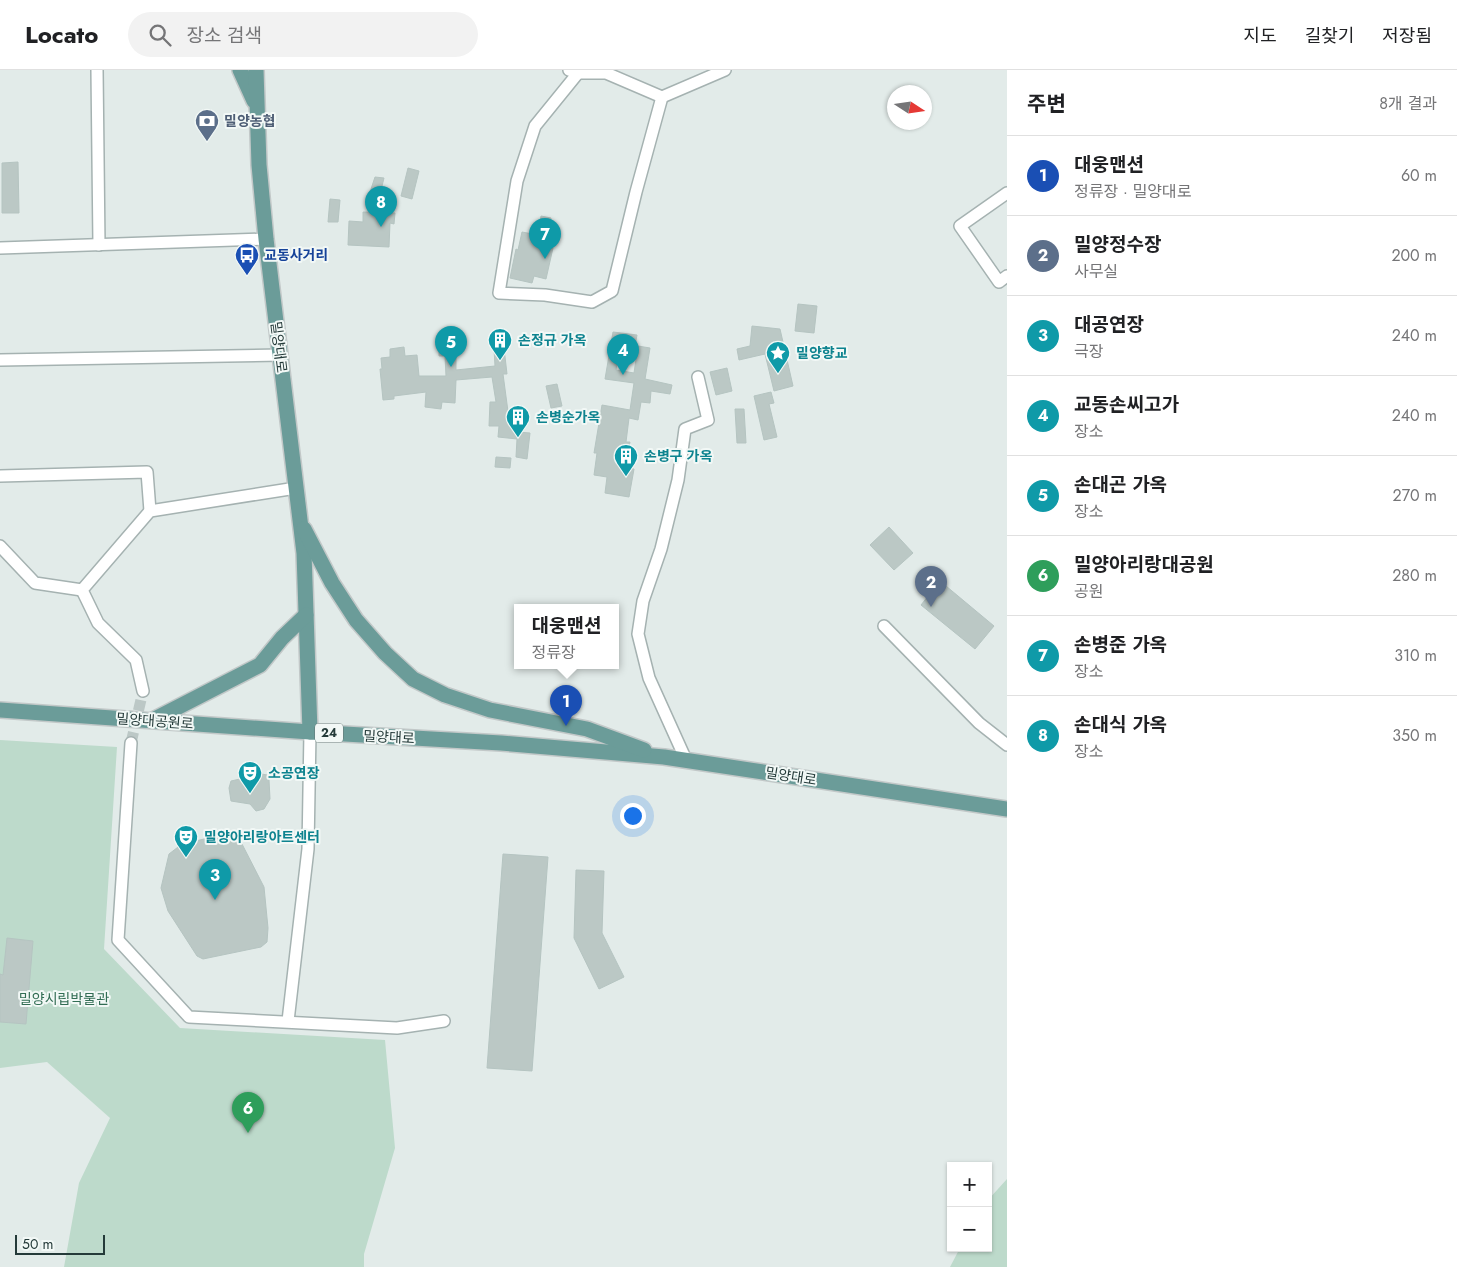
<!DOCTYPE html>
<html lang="ko">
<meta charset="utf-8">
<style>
body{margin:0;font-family:Jost,"Noto Sans KR",sans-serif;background:#f2f2f2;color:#202124}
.controls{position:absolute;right:15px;bottom:15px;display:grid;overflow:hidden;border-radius:0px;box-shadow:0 1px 4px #0004}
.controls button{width:45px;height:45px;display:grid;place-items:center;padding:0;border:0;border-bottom:1px solid #e0e0e0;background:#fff;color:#202124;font:25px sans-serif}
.compass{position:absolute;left:887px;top:15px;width:45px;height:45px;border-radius:50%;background:#fff;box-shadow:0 1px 4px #0004;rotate:102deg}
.scale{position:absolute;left:15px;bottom:12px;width:90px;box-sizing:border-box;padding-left:5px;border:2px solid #243a39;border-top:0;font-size:14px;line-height:18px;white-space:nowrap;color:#243a39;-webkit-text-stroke:4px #f2f8f6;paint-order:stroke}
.you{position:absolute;left:632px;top:745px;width:18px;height:18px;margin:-12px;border:4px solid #fff;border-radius:50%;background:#1a73e8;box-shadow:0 0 0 8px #1a73e833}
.badge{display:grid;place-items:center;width:32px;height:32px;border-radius:50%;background:#b45309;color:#fff;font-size:16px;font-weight:700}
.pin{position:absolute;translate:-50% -41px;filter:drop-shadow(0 1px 2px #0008)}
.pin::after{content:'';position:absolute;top:26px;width:18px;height:15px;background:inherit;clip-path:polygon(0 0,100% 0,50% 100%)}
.popup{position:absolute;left:514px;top:534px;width:105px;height:65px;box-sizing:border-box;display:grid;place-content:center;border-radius:0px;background:#fff;filter:drop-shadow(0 1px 4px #0005);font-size:16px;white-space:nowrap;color:#757577}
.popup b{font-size:19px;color:#202124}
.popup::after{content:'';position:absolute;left:50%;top:100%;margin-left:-10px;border:10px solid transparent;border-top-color:#fff}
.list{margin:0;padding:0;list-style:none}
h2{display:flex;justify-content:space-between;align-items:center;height:65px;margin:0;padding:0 20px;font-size:21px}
h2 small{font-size:16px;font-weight:400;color:#757577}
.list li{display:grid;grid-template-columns:32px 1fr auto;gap:15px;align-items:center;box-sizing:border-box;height:80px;padding:0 20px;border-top:1px solid #e0e0e0}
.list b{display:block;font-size:19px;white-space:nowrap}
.list p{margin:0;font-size:16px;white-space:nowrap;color:#757577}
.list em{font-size:16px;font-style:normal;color:#757577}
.icon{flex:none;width:28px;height:28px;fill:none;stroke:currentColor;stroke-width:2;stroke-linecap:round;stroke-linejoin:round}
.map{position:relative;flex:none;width:1007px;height:1197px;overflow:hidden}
header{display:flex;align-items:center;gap:30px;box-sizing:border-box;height:70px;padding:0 25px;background:#fff;border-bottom:1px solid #e0e0e0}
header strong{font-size:24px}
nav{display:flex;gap:28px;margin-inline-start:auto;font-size:18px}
.search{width:350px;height:45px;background:#f2f2f2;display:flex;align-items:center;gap:12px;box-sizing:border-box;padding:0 18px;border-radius:28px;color:#757577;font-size:19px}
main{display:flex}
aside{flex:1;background:#fff}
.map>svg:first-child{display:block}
.green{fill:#bddacb}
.building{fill:#bbc8c5;stroke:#b5c4c1}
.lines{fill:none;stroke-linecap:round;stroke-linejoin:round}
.minor-tunnel{stroke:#bcc8c6;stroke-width:11;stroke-dasharray:11 5.5;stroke-linecap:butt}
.minor-casing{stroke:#a5b2b1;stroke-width:14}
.major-casing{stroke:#c2c8c8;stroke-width:18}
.minor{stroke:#fff;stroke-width:11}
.major{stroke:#6b9c99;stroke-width:15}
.labels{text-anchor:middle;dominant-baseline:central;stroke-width:4;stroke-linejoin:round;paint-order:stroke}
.shield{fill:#f2f8f6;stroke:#627372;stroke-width:1}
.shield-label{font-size:12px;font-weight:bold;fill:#243a39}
.service-label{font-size:14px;font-weight:bold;fill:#4e5e75;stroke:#f2f8f6;text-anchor:start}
.transit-label{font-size:14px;font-weight:bold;fill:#164399;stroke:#f2f8f6;text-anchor:start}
.culture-label{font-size:14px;font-weight:bold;fill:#0d838f;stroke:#f2f8f6;text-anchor:start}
.street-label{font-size:14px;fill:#243a39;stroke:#f2f8f6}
.park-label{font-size:14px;fill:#326d54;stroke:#f2f8f6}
</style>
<header>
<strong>Locato</strong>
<div class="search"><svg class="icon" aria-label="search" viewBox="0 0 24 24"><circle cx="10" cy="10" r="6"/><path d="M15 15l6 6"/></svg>장소 검색</div>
<nav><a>지도</a><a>길찾기</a><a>저장됨</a></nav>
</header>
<main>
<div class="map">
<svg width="1007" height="1197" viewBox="0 0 1007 1197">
<rect width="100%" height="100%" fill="#e2ebe9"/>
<g class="green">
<path d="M0 670 117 677 104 879 180 958 385 970 395 1078 364 1184V1197H64L79 1113 110 1048 47 992 0 998Z"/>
<path d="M1007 1109V1197H950L960 1178H988V1130Z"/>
</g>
<g class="building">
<path d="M18 92 19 143H2V93Z"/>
<path d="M408 98 419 101 412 129 401 126Z"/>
<path d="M375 107 384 108 379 128 369 125Z"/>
<path d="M330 129 340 130 338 152H328Z"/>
<path d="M363 142 395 143 394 154 390 153 389 177 348 175 349 151 363 152Z"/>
<path d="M541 146 551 148 546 176 553 178 546 209 534 206 532 213 510 208 516 179 518 180 522 162 538 165Z"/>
<path d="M798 234 817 236 814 263 795 261Z"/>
<path d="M752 256 780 259 793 316 774 321 765 284 739 290 737 279 750 276Z"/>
<path d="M613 262 637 265 635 276 620 274 616 300 634 303 638 276 650 278 645 309 672 315 670 324 651 321 650 333 641 332 638 350 629 348 626 372H630L625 398 634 399 629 427 605 423 607 407 594 405 597 383H594L602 335 630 340 634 313 605 309Z"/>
<path d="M439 276H456V300L495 296 494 279 504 278 507 304H503L509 349 520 350 518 362 530 363 527 389 516 387 517 369 498 367 499 356H489L490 332H496L492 307 456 310 455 333 442 332 441 339 425 337 426 322 394 326V329L383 330 380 299H382L381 288 390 287V279L404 277 405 286 417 285 419 306H446L445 286H439Z"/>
<path d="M727 298 732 321 716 325 710 302Z"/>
<path d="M557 314 562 336 551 338 546 316Z"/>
<path d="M771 322 774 333 769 334 777 367 764 370 754 326Z"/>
<path d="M735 339H744L746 373H737Z"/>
<path d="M496 387 511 388 510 398 495 397Z"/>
<path d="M889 457 913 483 894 500 870 475Z"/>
<path d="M940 511 994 556 975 579 921 535Z"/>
<path d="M262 704 267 705 269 710 270 729 264 739 256 741 250 734 231 731 229 718 231 711Z"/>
<path d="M222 765 234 767 242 774 264 817 268 858 267 872 261 877 203 889 197 886 168 841 161 818 169 784 182 774Z"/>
<path d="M503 784 548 787 532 1001 487 998Z"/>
<path d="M576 800 604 801 602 863 624 907 599 919 574 868Z"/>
<path d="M7 868 33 871 26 954 0 952V904L3 905Z"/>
</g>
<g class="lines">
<path class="minor-tunnel" d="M131 673 143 621"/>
<g class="minor-casing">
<g id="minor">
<path d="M97 0 99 175"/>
<path d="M569 0 578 3H606L662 27 725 0"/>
<path d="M578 3 535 56 517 111 499 223 545 225 592 232 612 221 636 122 662 27"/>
<path d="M1007 123 960 156 999 212 1007 206"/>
<path d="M0 178 266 169"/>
<path d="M0 290 281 285"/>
<path d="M0 406 147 402 150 441"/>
<path d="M0 476 35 513 82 520"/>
<path d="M884 556 979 653 1007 675"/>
<path d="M143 621 136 590 98 553 82 520 150 441 296 418"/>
<path d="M131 673 118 870 189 947 397 958 444 951"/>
<path d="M686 690 649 608 638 564 643 531 661 479 678 410 685 359 708 350 698 307"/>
<path d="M288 951 308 779 310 662"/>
</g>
</g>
<g class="major-casing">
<g id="major">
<path d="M240 0 254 31"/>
<path d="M256 0 259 95 266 169 304 483 310 662 501 673 664 687 1007 739"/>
<path d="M304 459 332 513 356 550 385 583 413 609 445 625 490 640 587 659 644 680"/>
<path d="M0 640 310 662"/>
<path d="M153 650 260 595 282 568 306 545"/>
</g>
</g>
<use href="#minor" class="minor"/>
<use href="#major" class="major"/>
</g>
<defs>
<g id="bank-pin" transform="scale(1.25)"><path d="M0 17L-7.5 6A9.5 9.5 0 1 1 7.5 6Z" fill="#5c6f8a" stroke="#f2f8f6"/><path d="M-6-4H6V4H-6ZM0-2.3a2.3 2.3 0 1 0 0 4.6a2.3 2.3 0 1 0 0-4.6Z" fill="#fff"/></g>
<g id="bus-pin" transform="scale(1.25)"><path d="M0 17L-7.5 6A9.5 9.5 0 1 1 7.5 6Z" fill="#1a4fb4" stroke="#f2f8f6"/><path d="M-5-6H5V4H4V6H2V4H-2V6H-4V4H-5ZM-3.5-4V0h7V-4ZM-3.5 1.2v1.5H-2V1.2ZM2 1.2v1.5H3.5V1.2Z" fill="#fff"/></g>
<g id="building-pin" transform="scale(1.25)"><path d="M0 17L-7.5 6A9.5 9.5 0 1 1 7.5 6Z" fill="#0f9aa8" stroke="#f2f8f6"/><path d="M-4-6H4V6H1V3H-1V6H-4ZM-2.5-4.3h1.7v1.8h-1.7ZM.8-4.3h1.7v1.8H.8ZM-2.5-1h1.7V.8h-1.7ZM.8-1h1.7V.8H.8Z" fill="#fff"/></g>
<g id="sight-pin" transform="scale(1.25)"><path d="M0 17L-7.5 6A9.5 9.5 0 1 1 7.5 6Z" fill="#0f9aa8" stroke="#f2f8f6"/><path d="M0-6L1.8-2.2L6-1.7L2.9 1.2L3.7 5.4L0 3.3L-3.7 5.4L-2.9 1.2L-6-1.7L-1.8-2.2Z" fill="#fff"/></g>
<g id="theatre-pin" transform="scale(1.25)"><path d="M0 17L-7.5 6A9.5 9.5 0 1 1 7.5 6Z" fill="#0f9aa8" stroke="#f2f8f6"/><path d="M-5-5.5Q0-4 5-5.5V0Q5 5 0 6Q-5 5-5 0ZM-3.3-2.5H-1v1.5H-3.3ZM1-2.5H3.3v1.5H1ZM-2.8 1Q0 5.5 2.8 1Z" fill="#fff"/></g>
</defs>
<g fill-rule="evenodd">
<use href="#bank-pin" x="207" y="51"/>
<use href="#bus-pin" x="247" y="185"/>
<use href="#building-pin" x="500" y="270"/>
<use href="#sight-pin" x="778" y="283"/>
<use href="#building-pin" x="518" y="347"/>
<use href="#building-pin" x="626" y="386"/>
<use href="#theatre-pin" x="250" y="703"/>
<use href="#theatre-pin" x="186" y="767"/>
</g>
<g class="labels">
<rect class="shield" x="315" y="653.5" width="28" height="19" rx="4"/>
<g class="shield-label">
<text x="329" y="663">24</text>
</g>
<g class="service-label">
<text x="224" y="51">밀양농협</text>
</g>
<g class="transit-label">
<text x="264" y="185">교동사거리</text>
</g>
<g class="culture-label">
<text x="518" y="270">손정규 가옥</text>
<text x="796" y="283">밀양향교</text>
<text x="536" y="347">손병순가옥</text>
<text x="644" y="386">손병구 가옥</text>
<text x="268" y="703">소공연장</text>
<text x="204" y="767">밀양아리랑아트센터</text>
</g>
<g class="street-label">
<text transform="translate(279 277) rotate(83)">밀양대로</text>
<text transform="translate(155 651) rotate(4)">밀양대공원로</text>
<text transform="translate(389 667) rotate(3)">밀양대로</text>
<text transform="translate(791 706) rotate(9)">밀양대로</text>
</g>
<g class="park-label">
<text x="64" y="929">밀양시립박물관</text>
</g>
</g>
</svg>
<div class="controls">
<button>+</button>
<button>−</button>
</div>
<svg class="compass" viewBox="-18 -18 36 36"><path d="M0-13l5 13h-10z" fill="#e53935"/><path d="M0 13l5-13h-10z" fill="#757577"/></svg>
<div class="scale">50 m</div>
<div class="you"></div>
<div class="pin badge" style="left:566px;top:656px;background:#1a4fb4">1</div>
<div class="popup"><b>대웅맨션</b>정류장</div>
<div class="pin badge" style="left:931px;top:537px;background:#5c6f8a">2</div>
<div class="pin badge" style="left:215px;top:830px;background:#0f9aa8">3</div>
<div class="pin badge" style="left:623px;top:305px;background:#0f9aa8">4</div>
<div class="pin badge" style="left:451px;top:297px;background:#0f9aa8">5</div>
<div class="pin badge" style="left:248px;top:1063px;background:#2e9e5b">6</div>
<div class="pin badge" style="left:545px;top:189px;background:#0f9aa8">7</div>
<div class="pin badge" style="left:381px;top:157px;background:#0f9aa8">8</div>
</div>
<aside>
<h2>주변<small>8개 결과</small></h2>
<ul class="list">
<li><span class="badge" style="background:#1a4fb4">1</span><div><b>대웅맨션</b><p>정류장 · 밀양대로</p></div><em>60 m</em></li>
<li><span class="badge" style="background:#5c6f8a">2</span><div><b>밀양정수장</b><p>사무실</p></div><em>200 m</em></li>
<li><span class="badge" style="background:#0f9aa8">3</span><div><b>대공연장</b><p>극장</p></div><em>240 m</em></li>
<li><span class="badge" style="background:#0f9aa8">4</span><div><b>교동손씨고가</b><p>장소</p></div><em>240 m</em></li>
<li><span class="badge" style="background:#0f9aa8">5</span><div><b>손대곤 가옥</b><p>장소</p></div><em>270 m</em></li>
<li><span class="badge" style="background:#2e9e5b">6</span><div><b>밀양아리랑대공원</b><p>공원</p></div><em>280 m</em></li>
<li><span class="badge" style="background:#0f9aa8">7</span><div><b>손병준 가옥</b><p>장소</p></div><em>310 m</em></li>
<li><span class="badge" style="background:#0f9aa8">8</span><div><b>손대식 가옥</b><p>장소</p></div><em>350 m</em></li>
</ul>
</aside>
</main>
